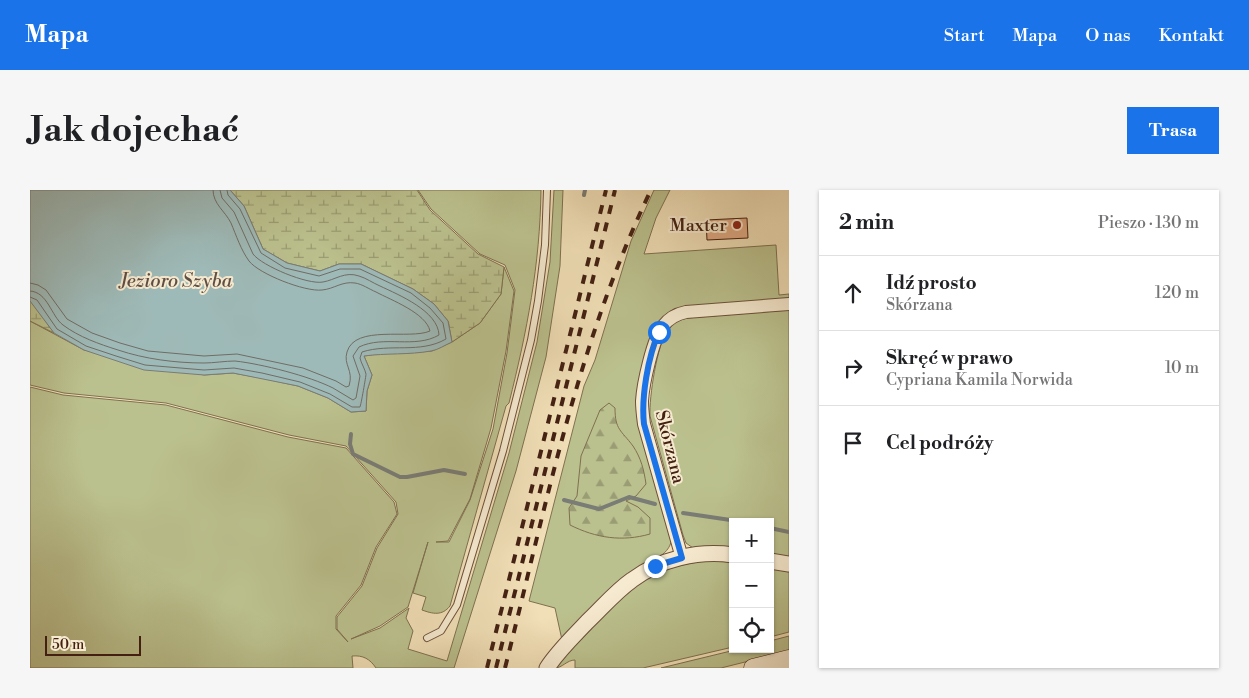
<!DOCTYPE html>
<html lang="pl">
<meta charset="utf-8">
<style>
body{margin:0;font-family:"Libre Bodoni",serif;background:#f6f6f6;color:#202124}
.controls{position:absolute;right:15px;bottom:15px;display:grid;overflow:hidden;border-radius:0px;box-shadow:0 1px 4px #0004}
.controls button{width:45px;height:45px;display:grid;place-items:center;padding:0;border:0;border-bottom:1px solid #e0e0e0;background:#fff;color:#202124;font:25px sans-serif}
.scale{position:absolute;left:15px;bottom:12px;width:96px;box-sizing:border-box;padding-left:5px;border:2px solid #432012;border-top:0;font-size:14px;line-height:18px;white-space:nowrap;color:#432012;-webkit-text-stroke:4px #f6ead0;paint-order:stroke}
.stop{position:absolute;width:15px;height:15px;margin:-11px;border:4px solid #1a73e8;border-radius:50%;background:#fff}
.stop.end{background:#1a73e8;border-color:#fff;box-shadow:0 1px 5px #0008}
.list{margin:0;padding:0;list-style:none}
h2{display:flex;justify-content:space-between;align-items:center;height:65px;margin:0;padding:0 20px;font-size:21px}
h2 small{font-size:16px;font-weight:400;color:#757577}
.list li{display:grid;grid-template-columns:32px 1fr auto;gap:15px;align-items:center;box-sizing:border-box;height:75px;padding:0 20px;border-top:1px solid #e0e0e0}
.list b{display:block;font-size:19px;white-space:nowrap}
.list p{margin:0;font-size:16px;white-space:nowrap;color:#757577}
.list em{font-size:16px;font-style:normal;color:#757577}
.icon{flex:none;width:28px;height:28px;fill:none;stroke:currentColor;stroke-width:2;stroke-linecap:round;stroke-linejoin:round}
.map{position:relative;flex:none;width:759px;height:478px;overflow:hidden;border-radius:0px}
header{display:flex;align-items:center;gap:30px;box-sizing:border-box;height:70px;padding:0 25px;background:#1a73e8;color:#fff}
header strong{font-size:24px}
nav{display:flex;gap:28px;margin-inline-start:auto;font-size:18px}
.intro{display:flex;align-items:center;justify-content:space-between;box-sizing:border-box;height:120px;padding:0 30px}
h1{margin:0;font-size:35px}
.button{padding:12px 22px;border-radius:0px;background:#1a73e8;color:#fff;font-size:18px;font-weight:700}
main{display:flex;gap:30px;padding:0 30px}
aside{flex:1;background:#fff;border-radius:0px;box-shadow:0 1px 4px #0004}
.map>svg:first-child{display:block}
.green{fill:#bbc18e;stroke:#7f7050}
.forest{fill:url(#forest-firs);stroke:#7f7050}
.wetland{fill:url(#wetland-marsh);stroke:#7f7050}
.water{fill:#9ebab8;stroke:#7a7c76}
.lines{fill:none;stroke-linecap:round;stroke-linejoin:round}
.shore{stroke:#706d65;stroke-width:1}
.stream{stroke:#7a7c76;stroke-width:4}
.building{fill:#e1aa84;stroke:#432012}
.service-casing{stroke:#6e503b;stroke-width:8}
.minor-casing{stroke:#6e503b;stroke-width:14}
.tertiary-casing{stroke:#6e503b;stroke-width:17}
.secondary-casing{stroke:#432012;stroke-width:19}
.service{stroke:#f6ead0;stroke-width:6}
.minor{stroke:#f6ead0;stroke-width:12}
.tertiary{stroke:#f6ead0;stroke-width:15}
.secondary{stroke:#f6ead0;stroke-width:18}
.rail{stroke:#432012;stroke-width:4;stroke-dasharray:9 9;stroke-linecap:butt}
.route{stroke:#1a73e8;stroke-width:6}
.poi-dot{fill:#8f2418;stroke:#f6ead0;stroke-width:2}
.labels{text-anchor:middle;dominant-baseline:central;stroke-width:4;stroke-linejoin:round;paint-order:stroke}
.poi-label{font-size:18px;fill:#432012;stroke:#f6ead0;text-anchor:end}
.street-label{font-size:18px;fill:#432012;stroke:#f6ead0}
.water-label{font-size:19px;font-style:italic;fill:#5e4e44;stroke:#f6ead0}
</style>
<header>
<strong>Mapa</strong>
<nav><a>Start</a><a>Mapa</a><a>O nas</a><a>Kontakt</a></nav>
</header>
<div class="intro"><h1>Jak dojechać</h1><a class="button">Trasa</a></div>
<main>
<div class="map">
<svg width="759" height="478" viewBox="0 0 759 478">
<defs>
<pattern id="forest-firs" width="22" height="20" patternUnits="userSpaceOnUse" patternTransform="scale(1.25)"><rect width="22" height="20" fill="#bbc18e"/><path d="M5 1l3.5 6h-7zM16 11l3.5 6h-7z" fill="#9a9c73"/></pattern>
<pattern id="wetland-marsh" width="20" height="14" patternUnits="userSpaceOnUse" patternTransform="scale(1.25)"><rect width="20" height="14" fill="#bbc18e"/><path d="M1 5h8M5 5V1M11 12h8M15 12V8" fill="none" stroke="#9a9c73"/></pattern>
</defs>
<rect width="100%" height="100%" fill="#f1dfb7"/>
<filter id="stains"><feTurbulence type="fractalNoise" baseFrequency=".004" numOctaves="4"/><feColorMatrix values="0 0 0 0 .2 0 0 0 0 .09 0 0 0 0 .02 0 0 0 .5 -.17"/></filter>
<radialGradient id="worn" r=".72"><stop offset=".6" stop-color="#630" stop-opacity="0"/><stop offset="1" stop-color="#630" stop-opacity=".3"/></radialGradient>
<g class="green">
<path d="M388 0H511C510 75 497 141 479 213L476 216 420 416C412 426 403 424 392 420L396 407 383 403 398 352 378 417 350 436 321 449 350 438 379 418 376 428 383 441 378 459 417 471 479 263 507 152 520 72 524 0H533L530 76 516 167 486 281 424 478H346C340 469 333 465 322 466L323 478H0V197L33 205 136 215 258 247 316 258 364 312 367 324 346 357 331 395 306 426V439L318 452 307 439V427L332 396 347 358 368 324 366 312 316 256 259 245 136 213 34 203 0 195V131L54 160 174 185 203 183 231 188 268 196 298 208 321 222 336 221 337 201 342 185 334 166 354 163H376L402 161 422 152 450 133 471 104 474 77 484 101 476 161 461 238 440 309 418 351 406 352H419L440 310 463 239 477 163 485 100 475 75 450 64 401 19Z"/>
<path d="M624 0H640L626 28 614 64 746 55 749 105 759 104V108L650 118 644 119 636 124 626 134 621 146 609 195 641 352C637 369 611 374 598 384 573 401 553 428 532 450L525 418 499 411 554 196 565 170 601 51Z"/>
<path d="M759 120V367L740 364V332H703V358H663L656 353 653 345 620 226C619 207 627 155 638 139 643 133 650 130 657 128Z"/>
<path d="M674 371 703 372V457L613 478H545V470C537 470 532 478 525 478 538 462 553 448 567 433 603 395 620 379 674 371Z"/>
<path d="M740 378 759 382V442L740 447Z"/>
<path d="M759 446V461L691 478H631L709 459H740V451Z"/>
</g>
<path class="forest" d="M579 213 585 218C585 240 591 240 603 256 611 268 614 280 616 294L606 306 596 311 608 317 620 328V344C592 352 566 348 540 335L539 318 547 306 551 266 570 220Z"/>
<g class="wetland">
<path d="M200 0H387L400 20 448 64 474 77 471 104 450 133 422 152 418 131 404 114 383 99 331 74H309L290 81 257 73 233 59 214 16Z"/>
<path d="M0 111 4 114 24 143 0 131Z"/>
</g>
<path class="water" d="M0 0H200L214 16 233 59 257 73 290 81 309 74H331L383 99 404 114 418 131 422 152C415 155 408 160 401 161 379 165 356 163 334 166L342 185 337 201 336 221 321 222 298 208 268 196 203 183 174 185 114 180 54 160 24 143 0 111Z"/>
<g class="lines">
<g class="shore">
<path d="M0 93 8 95 16 100 37 129 62 143 90 153 118 161 174 166 207 164 273 178 306 191 316 197 319 196C324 180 313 175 317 162 325 134 380 150 400 141 396 123 361 110 346 102 339 99 332 94 325 93 312 91 304 99 292 100 275 102 229 84 219 71 211 60 206 45 201 33 195 21 183 14 183 0"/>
<path d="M0 101C18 102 21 126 33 135 49 147 69 154 88 160 115 169 145 173 174 173 184 173 195 171 205 171 232 174 279 186 303 198 310 202 316 206 323 210L326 208 330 186 323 166 329 157C354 145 385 159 409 145 408 121 369 105 350 96 343 93 336 88 329 86 315 81 305 90 293 92 278 95 232 76 223 64L204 22 192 8 190 0"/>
<path d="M0 107 7 110 27 139 56 156 86 166 115 175 174 180 204 178 232 183 270 192 300 204 322 217H330C331 215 336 186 336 184 335 179 331 173 330 168L332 162C360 153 390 164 416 149L413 133 400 118 381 103 330 79H310L289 86 255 78 231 63 210 19 198 5 197 0"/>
</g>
<g class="stream">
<path d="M554 5 555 0"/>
<path d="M321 244 320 254 323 264 370 287H377L414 280 435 284"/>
<path d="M534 310 569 319 599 307 625 314"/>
<path d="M653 323 714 332"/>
<path d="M740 338 759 342"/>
</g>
</g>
<path class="building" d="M717 28 718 48 677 50 676 30Z"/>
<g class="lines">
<g class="service-casing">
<path id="service" d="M397 448 411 441 427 415 473 261 501 150 508 111 515 55 517 0"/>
</g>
<g class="minor-casing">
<path id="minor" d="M652 368 614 234C613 226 612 219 612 211 613 194 623 148 633 136 639 128 646 124 656 122L759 114"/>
</g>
<g class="tertiary-casing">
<g id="tertiary">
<path d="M740 371 759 374"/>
<path d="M517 478C528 461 543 447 557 432 572 418 585 402 602 390 630 369 668 360 703 365"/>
</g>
</g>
<g class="secondary-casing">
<path id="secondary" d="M723 478 759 469"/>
</g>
<use href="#service" class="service"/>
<use href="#minor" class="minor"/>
<use href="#tertiary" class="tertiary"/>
<use href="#secondary" class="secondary"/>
<g class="rail">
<path d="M457 478 576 0"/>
<path d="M466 478 585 0"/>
<path d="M475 478C516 316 548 151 621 0"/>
</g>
</g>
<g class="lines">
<path class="route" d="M625 376 652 368 614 234C611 208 618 166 629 142"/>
</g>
<circle class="poi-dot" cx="707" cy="35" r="5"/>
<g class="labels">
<g class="poi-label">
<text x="697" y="35">Maxter</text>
</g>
<g class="street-label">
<text transform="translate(640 257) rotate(76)">Skórzana</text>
</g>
<g class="water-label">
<text x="146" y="91">Jezioro Szyba</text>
</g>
</g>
<rect width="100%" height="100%" filter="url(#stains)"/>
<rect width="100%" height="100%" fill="url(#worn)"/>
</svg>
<div class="controls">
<button>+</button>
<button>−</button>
<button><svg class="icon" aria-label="locate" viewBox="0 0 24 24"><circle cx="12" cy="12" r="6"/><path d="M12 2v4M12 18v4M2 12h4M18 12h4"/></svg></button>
</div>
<div class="scale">50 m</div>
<div class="stop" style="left:629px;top:142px"></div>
<div class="stop end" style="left:625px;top:376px"></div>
</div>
<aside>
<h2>2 min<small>Pieszo · 130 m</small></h2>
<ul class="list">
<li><svg class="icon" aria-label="ahead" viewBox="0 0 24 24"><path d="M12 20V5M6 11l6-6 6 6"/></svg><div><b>Idź prosto</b><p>Skórzana</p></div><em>120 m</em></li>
<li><svg class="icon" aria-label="right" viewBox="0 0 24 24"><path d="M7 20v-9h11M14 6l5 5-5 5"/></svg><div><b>Skręć w prawo</b><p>Cypriana Kamila Norwida</p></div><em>10 m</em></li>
<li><svg class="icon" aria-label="arrive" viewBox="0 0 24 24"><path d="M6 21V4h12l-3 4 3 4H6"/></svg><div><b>Cel podróży</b></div></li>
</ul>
</aside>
</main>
